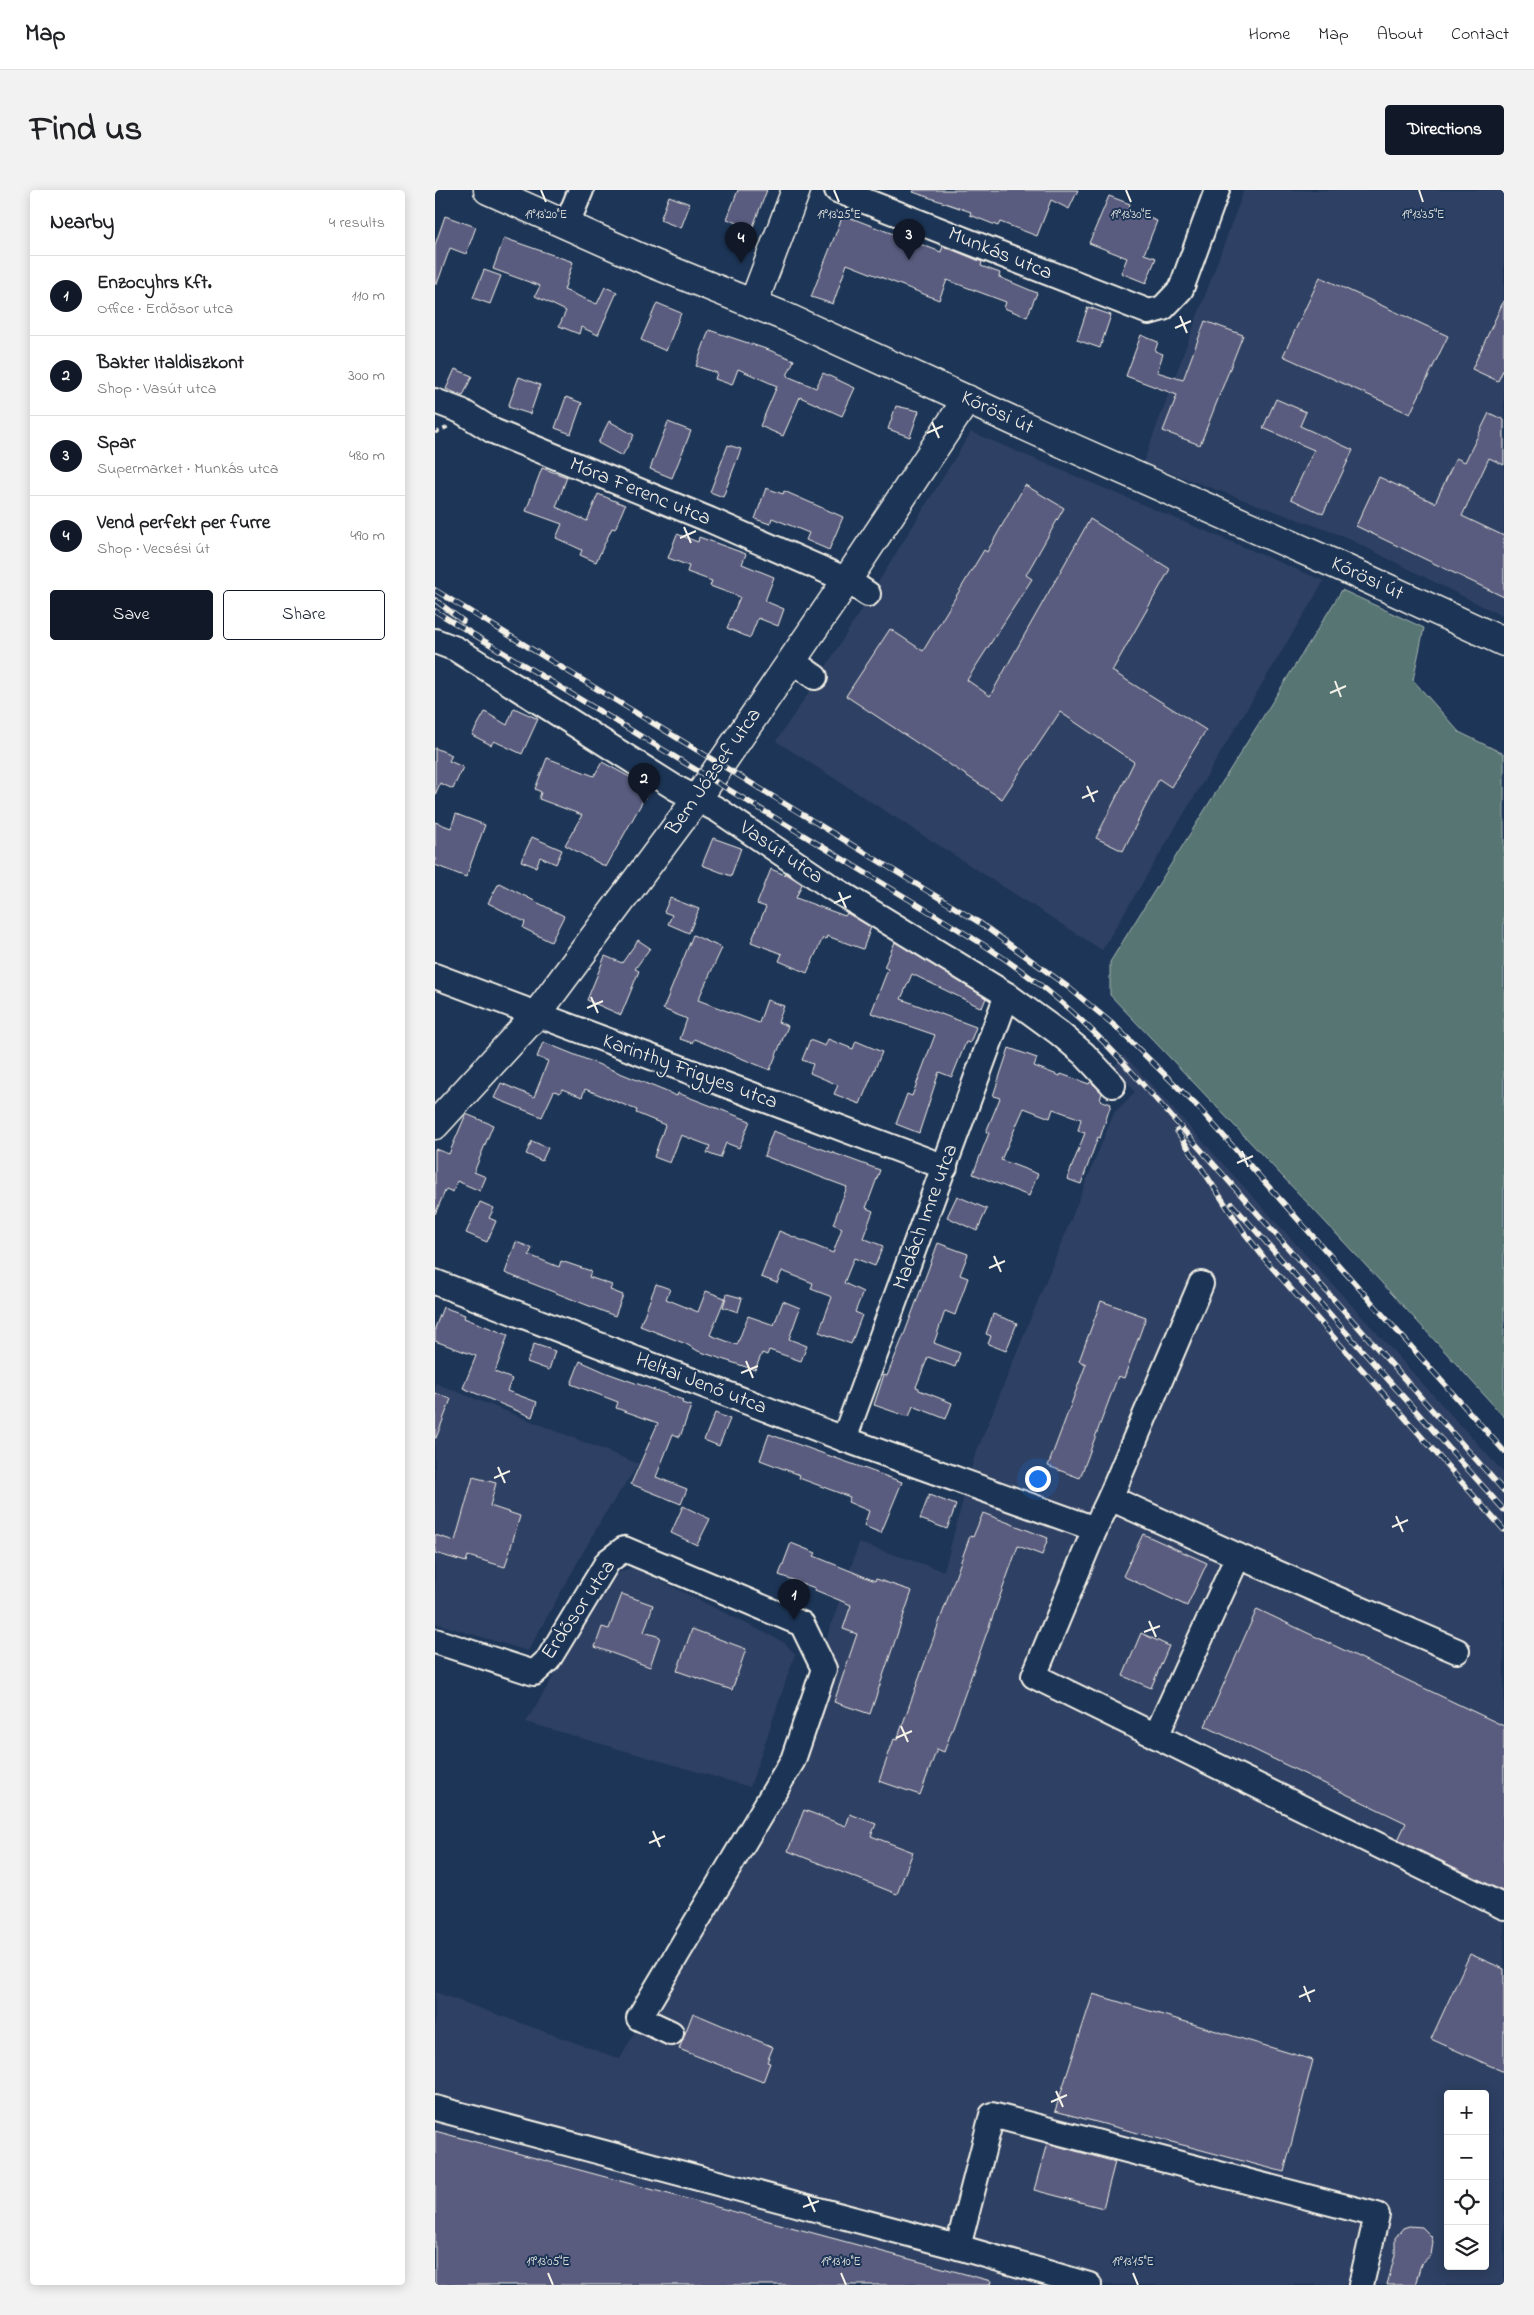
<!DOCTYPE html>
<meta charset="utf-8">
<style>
body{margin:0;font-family:"Indie Flower",sans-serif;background:#f2f2f2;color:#202124}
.controls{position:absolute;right:15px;bottom:15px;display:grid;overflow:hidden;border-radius:5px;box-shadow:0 2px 12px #0003}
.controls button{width:45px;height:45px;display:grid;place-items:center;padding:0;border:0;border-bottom:1px solid #e0e0e0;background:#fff;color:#202124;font:25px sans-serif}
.you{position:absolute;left:602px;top:1288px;width:18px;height:18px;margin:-12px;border:4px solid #fff;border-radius:50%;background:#1a73e8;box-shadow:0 0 0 8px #1a73e833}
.badge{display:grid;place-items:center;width:32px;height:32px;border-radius:50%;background:#111827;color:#fff;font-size:16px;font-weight:700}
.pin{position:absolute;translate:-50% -41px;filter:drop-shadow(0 1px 2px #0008)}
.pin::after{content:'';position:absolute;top:26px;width:18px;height:15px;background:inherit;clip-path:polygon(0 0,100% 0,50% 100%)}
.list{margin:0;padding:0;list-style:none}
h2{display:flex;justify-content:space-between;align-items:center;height:65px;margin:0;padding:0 20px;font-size:21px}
h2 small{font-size:16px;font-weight:400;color:#757577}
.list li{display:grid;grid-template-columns:32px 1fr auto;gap:15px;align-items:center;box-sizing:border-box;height:80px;padding:0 20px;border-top:1px solid #e0e0e0}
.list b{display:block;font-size:19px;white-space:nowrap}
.list p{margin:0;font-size:16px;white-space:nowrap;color:#757577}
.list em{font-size:16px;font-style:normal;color:#757577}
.actions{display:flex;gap:10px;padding:15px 20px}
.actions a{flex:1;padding:11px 0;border:1px solid #111827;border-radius:5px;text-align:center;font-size:18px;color:#111827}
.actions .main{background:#111827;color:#fff}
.icon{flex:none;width:28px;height:28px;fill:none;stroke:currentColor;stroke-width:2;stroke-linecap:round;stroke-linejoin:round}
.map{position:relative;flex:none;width:1069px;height:2095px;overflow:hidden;border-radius:5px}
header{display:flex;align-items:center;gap:30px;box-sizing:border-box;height:70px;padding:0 25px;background:#fff;border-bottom:1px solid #e0e0e0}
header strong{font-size:24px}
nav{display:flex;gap:28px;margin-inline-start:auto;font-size:18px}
.intro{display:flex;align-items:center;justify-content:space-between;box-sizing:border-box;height:120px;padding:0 30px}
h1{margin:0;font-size:35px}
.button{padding:12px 22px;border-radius:5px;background:#111827;color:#fff;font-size:18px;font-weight:700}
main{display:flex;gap:30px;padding:0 30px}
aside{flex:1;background:#fff;border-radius:5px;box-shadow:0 2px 12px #0003}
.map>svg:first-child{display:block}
.built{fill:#2f4163;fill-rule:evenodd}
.green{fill:#567573;stroke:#a5b3ae}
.building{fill:#5a5c7f;stroke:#f4f1e8}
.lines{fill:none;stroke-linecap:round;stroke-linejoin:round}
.minor-casing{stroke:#f4f1e8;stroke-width:28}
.major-casing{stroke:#f4f1e8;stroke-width:31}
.path{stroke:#f4f1e8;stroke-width:3;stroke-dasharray:5 4;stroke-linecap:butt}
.minor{stroke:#1d3557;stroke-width:24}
.major{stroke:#1d3557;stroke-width:28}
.rail-casing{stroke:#f4f1e8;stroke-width:5.5}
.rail{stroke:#1d3557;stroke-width:4;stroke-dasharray:11;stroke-linecap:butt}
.ticks{fill:none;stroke:#f4f1e8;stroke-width:2}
.labels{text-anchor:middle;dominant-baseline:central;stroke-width:4;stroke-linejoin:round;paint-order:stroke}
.street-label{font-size:21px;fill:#f4f1e8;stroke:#1d3557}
.ticks-label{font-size:12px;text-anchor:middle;fill:#f4f1e8;stroke:#1d3557;stroke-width:4;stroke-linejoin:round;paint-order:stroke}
</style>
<header>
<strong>Map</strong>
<nav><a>Home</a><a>Map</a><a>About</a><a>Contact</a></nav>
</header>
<div class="intro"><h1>Find us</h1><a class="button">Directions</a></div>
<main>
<aside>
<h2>Nearby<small>4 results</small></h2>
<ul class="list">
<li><span class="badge">1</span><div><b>Enzocyhrs Kft.</b><p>Office · Erdősor utca</p></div><em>110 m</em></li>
<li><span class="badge">2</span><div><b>Bakter Italdiszkont</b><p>Shop · Vasút utca</p></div><em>300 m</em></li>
<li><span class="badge">3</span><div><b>Spar</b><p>Supermarket · Munkás utca</p></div><em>480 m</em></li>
<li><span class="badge">4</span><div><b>Vend perfekt per furre</b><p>Shop · Vecsési út</p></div><em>490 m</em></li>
</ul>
<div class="actions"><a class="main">Save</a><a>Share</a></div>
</aside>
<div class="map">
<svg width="1069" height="2095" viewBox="0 0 1069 2095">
<rect width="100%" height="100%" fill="#1d3557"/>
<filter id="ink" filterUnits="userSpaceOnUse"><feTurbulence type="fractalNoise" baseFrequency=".02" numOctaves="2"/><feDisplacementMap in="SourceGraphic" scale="10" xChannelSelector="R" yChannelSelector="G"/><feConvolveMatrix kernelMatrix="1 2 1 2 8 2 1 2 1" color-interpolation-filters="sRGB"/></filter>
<g filter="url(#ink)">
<g class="built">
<path d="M809 0H1069V427L908 346 708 273Z"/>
<path d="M536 242 889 391 667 760 341 551 385 486Z"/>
<path d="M690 866 1069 1283V2095H0V1802L185 1869 348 1576 424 1353 509 1381 539 1268 679 923 700 902 679 876ZM1013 1904H1050V2076H1013Z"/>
<path d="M0 1193 204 1274 169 1325 93 1461 0 1433Z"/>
<path d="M198 1377 350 1453 360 1464 315 1597 91 1532 180 1384Z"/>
</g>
<path class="green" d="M907 400 989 438 978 490 1024 542 1069 564V1227C941 1084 808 944 675 805V772Z"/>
<g class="building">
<path d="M303 0H332L317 39 292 29Z"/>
<path d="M479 0H643L634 19 616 10 602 46 565 32 563 36 535 25 536 22 478 2Z"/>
<path d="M234 6 255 14 246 38 225 30Z"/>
<path d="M674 6 695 14 693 20 722 31 709 64 721 68 711 93 686 83 692 68 654 53Z"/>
<path d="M408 25 506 62 508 56 547 72 546 76 565 83 564 87 602 103 592 127 569 118 571 112 512 90 504 110 412 74 398 114 376 107Z"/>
<path d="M10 26 41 37 31 64 15 58 2 94H0V55Z"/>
<path d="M69 48 138 72 129 100 162 114 170 97 182 102 163 145 146 137 144 144 124 136 131 121 100 106 105 96 58 79Z"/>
<path d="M49 80 66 86 55 114 38 108Z"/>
<path d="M885 87 1013 146 975 224 848 166Z"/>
<path d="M1069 110V178L1063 191 1037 179Z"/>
<path d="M222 113 246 123 231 161 206 150Z"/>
<path d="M653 117 676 125 665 158 642 150Z"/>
<path d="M770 131 808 145 765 255 728 241 742 205 691 186 706 145 723 152 720 161 728 164 722 182 748 190Z"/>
<path d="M274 140 334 160 359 170 352 186 381 198 388 183 420 198 407 226 365 207 348 246 325 236 342 196 303 179 297 195 280 189 282 183 261 176Z"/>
<path d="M20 179 37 186 28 206 11 199Z"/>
<path d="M84 187 105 195 95 224 73 217Z"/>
<path d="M131 207 147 213 136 244 120 238Z"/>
<path d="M841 209 871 222 865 236 918 260 888 324 856 309 879 260 828 238Z"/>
<path d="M461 216 484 221 475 247 453 239Z"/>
<path d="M1054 223 1069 230V275L1054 268 1027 326 1069 346V407L921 336 944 287 1000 313 1021 268 1030 272Z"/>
<path d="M174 231 199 245 187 266 163 253Z"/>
<path d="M233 232 256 241 237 288 215 279Z"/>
<path d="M293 255 306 259 288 307 275 302Z"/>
<path d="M107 278 132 287 121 317 152 331 163 304 190 315 180 339 177 338 161 372 145 365 147 360 121 348 127 334 91 321Z"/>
<path d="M590 295 629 318 591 385 597 389 532 490 555 506 655 329 735 379 677 481 771 540 736 597 724 589 688 661 661 648 699 572 625 522 567 609 411 506 455 439 488 461 549 360 552 362Z"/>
<path d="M331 298 348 304 349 301 408 327 394 360 371 350 374 343 337 328 335 334 320 329Z"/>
<path d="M242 344 263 352 264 347 311 364 307 374 339 387 330 411 349 419 343 436 323 428 315 448 292 438 305 407 275 396 277 391 252 382 254 376 233 368Z"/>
<path d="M79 518 103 529 87 564 59 551 56 555 37 545 50 522 72 535Z"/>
<path d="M0 558 17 565 14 571 28 577 18 599 5 593 0 605Z"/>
<path d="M112 568 159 586 167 572 215 598 171 677 130 655 147 625 104 609 106 602 100 599Z"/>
<path d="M21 624 50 635 31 687 0 675V632L16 638Z"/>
<path d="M97 647 127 660 121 674 105 667 101 677 86 671Z"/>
<path d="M278 648 306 658 296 686 267 675Z"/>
<path d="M336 679 350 685V683L367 694 361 708 410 726 412 723 436 737 428 759 392 746 391 749 388 748 385 754 372 783 344 771 347 764 316 752 331 717 322 714Z"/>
<path d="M64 693 129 726 116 752 88 738 90 732 53 713Z"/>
<path d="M235 708 264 719 254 743 233 734 237 725 229 722Z"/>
<path d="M258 745 287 758 263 810 324 833 332 810 349 816 343 832 353 836 335 880 259 849 257 853 245 849 252 829 228 819Z"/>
<path d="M203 750 215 758 200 779 204 781 186 825 152 810 170 766 187 773Z"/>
<path d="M460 752 551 808 547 818 477 784 466 809 541 837 535 853 531 852 517 887 504 882 484 943 461 934 472 904 477 906 500 845 436 823 453 779 449 777Z"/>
<path d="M393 849 418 859 421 851 447 862 425 914 399 904 403 895 375 883 378 874 367 870 375 850 390 856Z"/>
<path d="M108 852 242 906 243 903 315 931 304 958 291 953 285 968 272 963 275 956 246 945 235 973 219 967 230 935 201 923 202 920 150 899 147 907 127 899 125 903 119 901 107 927 59 908 66 893 99 907 113 871 102 867Z"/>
<path d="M574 858 602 868 599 876 625 886 626 884 654 894 655 892 657 893 667 903 665 910 676 914 665 948 663 947 646 994 632 989 650 943 643 941 646 929 618 919 615 928 589 918 566 970 603 984 594 1006 538 984 554 943 551 942 565 908 558 906Z"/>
<path d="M31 924 58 935 39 982 51 987 45 1001 22 991 18 1002 11 999 0 1024V959L14 964Z"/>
<path d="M338 941 445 980 431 1018 438 1021 428 1048 448 1056 440 1076 419 1068 409 1093 428 1102 420 1122 427 1125 416 1154 384 1142 397 1107 376 1099 378 1093 347 1081 342 1093 326 1087 344 1041 398 1063 407 1038 398 1034 412 997 329 966Z"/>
<path d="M97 951 113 958 107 971 91 964Z"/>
<path d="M522 1006 552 1019 542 1041 512 1027Z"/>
<path d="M45 1012 59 1018 54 1028 61 1031 52 1052 31 1043Z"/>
<path d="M81 1052 97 1058 94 1065 124 1077 126 1071 156 1081 154 1087 177 1095 175 1100 188 1105 180 1126 70 1083Z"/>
<path d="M503 1053 533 1064 525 1085 533 1088 520 1125 510 1121 499 1153 525 1163 520 1177 493 1167 481 1197 484 1198V1200L517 1213 511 1229 478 1216 474 1227 439 1215 449 1185 452 1186 470 1142Z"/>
<path d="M221 1094 235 1099 231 1109 263 1122 271 1101 290 1108 275 1145 302 1155 313 1126 339 1135 348 1111 365 1118 354 1149 372 1156 366 1171 334 1160 332 1165 327 1163 320 1180 263 1161 251 1154 205 1136Z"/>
<path d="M292 1104 307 1108 303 1122 288 1117Z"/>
<path d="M666 1111 711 1127 689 1188 683 1186 645 1288 613 1276 651 1174 644 1171Z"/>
<path d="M8 1117 30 1125 29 1128 73 1145 60 1182 77 1189 72 1201 102 1212 97 1227 28 1198 41 1166 0 1151V1138Z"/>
<path d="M558 1124 582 1133 571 1161 553 1154 556 1146 551 1144Z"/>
<path d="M99 1154 120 1161 114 1180 92 1172Z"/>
<path d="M145 1171 172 1183 248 1210 247 1213 256 1216 245 1247 238 1244 221 1287 252 1299 246 1314 196 1294 223 1233 181 1218 183 1212 136 1194Z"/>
<path d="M0 1203 16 1209 1 1248H0Z"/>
<path d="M280 1223 295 1229 284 1256 269 1250Z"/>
<path d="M334 1244 467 1292 446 1343 429 1336 434 1321 413 1312 415 1307 364 1288 365 1285 325 1270Z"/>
<path d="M38 1287 61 1293 55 1316 85 1326 70 1377 33 1366 31 1372 0 1363V1345L20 1351Z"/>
<path d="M494 1305 521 1315 512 1339 485 1329Z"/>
<path d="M248 1316 275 1329 262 1355 236 1343Z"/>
<path d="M548 1323 613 1348 607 1365 583 1356 509 1562 502 1559 485 1605 444 1591 459 1549 462 1550 535 1346 538 1347Z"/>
<path d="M708 1344 772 1373 752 1416 688 1386Z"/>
<path d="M356 1353 381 1363 379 1366 440 1391 441 1389 477 1401 435 1524 399 1512 422 1444 408 1439 416 1415 380 1400V1398L344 1385Z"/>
<path d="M187 1404 218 1415 209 1442 225 1447 215 1477 160 1457 167 1437 174 1439Z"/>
<path d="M822 1419 1069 1536V1702L963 1650 971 1633 770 1536Z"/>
<path d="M257 1439 311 1459 297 1500 242 1481Z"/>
<path d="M706 1443 734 1456 716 1498 688 1486Z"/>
<path d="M369 1620 411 1636 415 1624 441 1634 436 1646 478 1662 462 1704 353 1661Z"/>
<path d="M1035 1764 1069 1779V1882L996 1849Z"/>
<path d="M658 1804 878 1870 849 1982 620 1921Z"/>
<path d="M258 1823 338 1857 332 1872 335 1873 328 1892 244 1859Z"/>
<path d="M0 1941 556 2091 555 2095H0Z"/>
<path d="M612 1953 680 1972 668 2018 599 2000Z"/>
<path d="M974 2036 987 2037 996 2046 998 2052 996 2065 986 2074 980 2095H952L960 2065V2048L968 2038Z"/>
</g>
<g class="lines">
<g class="minor-casing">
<g id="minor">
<path d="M402 0 714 122 728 118 746 99 782 0"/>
<path d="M131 36 146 0"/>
<path d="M0 211 26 221 58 241 275 330 412 390 433 404"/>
<path d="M0 451 21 459 239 597 283 620 396 697 572 805 624 843 649 864 678 895"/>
<path d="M357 471 380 487"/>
<path d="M0 786 510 977"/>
<path d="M0 1092 409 1249 660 1339 599 1486 1069 1717"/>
<path d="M409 1249 572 805"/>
<path d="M675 1308 766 1094"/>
<path d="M660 1339 675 1308 803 1366 721 1546"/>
<path d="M803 1366 1022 1461"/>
<path d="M0 1451 99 1483 113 1470 173 1371 189 1359 367 1434 389 1479 358 1570 204 1828 236 1843"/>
<path d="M0 1918 523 2057 654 2095"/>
<path d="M523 2057 557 1925 942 2025 926 2095"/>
</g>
</g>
<g class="major-casing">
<g id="major">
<path d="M53 0 217 73 351 127 638 258 911 379 1069 452"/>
<path d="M318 114 361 0"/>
<path d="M0 935 101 825 262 609 412 390 532 209"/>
</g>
</g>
<path class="path" d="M0 243 13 237"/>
<use href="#minor" class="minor"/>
<use href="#major" class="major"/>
<g class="rail-casing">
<g id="rail">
<path d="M0 400 545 733 633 797 680 836 762 916 1069 1261"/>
<path d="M0 410 28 431"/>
<path d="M0 421 549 755C604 791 642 823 687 871L1069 1301"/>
<path d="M742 941 808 1041 833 1073 1069 1340"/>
<path d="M797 1014 1069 1320"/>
</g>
</g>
<use href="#rail" class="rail"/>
</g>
</g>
<path class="ticks" d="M106 0 111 12M399 0 404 12M691 0 696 12M984 0 988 12M745 126 752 143M740 138 756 131M497 232 504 248M492 243 508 236M249 337 256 353M245 348 261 341M900 491 906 507M895 503 911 496M652 596 659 612M647 608 663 601M404 702 411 718M399 713 416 706M156 807 163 823M152 818 168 811M807 961 813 977M802 973 818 966M559 1066 566 1082M554 1078 570 1071M311 1171 318 1188M306 1183 323 1176M63 1277 70 1293M59 1288 75 1281M961 1326 968 1342M957 1337 973 1330M714 1431 721 1447M709 1442 725 1436M466 1536 473 1552M461 1548 477 1541M218 1641 225 1657M214 1653 230 1646M869 1796 875 1812M864 1807 880 1800M621 1901 628 1917M616 1912 632 1905M373 2006 380 2022M368 2017 384 2011M113 2083 118 2095M406 2083 411 2095M698 2083 703 2095"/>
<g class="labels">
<g class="street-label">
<text transform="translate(565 64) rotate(22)">Munkás utca</text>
<text transform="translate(562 223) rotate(25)">Kőrösi út</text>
<text transform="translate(205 302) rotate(22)">Móra Ferenc utca</text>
<text transform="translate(932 389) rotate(25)">Kőrösi út</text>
<text transform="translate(279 582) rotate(-55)">Bem József utca</text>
<text transform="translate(346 663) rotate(34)">Vasút utca</text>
<text transform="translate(255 882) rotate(20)">Karinthy Frigyes utca</text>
<text transform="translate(491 1027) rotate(-70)">Madách Imre utca</text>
<text transform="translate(266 1194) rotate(21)">Heltai Jenő utca</text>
<text transform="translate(144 1420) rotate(-56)">Erdősor utca</text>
</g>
</g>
<g class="ticks-label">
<text x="111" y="28">19°13'20"E</text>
<text x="404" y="28">19°13'25"E</text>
<text x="696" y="28">19°13'30"E</text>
<text x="988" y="28">19°13'35"E</text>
<text x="113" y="2075">19°13'05"E</text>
<text x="406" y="2075">19°13'10"E</text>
<text x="698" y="2075">19°13'15"E</text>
</g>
</svg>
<div class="controls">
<button>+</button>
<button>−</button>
<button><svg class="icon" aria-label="locate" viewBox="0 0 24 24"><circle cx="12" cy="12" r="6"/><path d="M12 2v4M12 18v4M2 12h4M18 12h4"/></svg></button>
<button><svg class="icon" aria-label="layers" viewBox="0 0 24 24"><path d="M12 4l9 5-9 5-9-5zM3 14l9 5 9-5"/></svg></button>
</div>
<div class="you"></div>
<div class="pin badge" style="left:359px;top:1430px">1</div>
<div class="pin badge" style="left:209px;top:614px">2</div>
<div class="pin badge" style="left:474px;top:70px">3</div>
<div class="pin badge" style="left:306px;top:73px">4</div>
</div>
</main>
